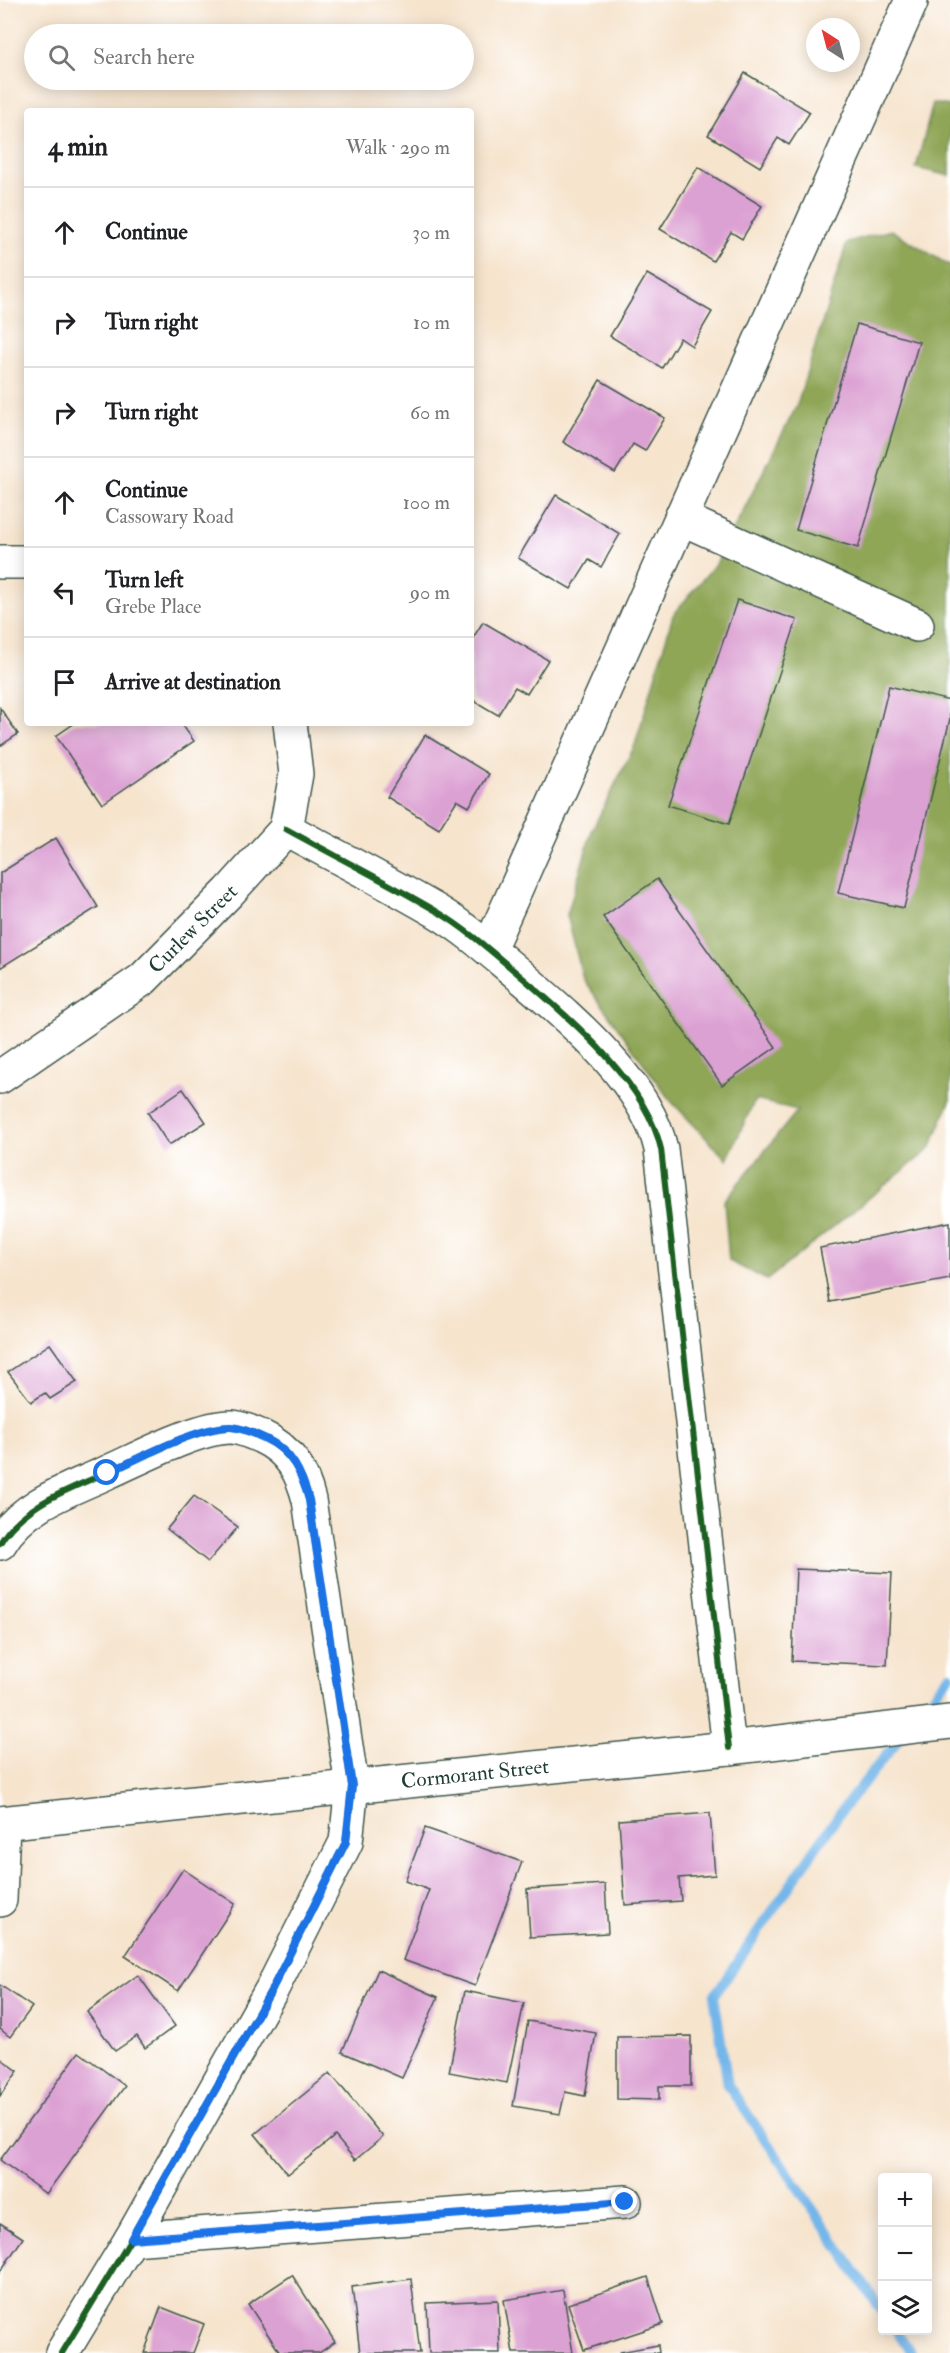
<!DOCTYPE html>
<meta charset="utf-8">
<style>
body{margin:0;font-family:"IM FELL Double Pica",serif;background:#f2f2f2;color:#202124}
.controls{position:absolute;right:18px;bottom:18px;display:grid;overflow:hidden;border-radius:6px;box-shadow:0 3px 15px #0003}
.controls button{width:54px;height:54px;display:grid;place-items:center;padding:0;border:0;border-bottom:2px solid #e0e0e0;background:#fff;color:#202124;font:30px sans-serif}
.compass{position:absolute;left:806px;top:18px;width:54px;height:54px;border-radius:50%;background:#fff;box-shadow:0 3px 15px #0003;rotate:324deg}
.stop{position:absolute;width:18px;height:18px;margin:-14px;border:4px solid #1a73e8;border-radius:50%;background:#fff}
.stop.end{background:#1a73e8;border-color:#fff;box-shadow:0 2px 6px #0008}
.list{margin:0;padding:0;list-style:none}
h2{display:flex;justify-content:space-between;align-items:center;height:78px;margin:0;padding:0 24px;font-size:26px}
h2 small{font-size:20px;font-weight:400;color:#757577}
.list li{display:grid;grid-template-columns:39px 1fr auto;gap:18px;align-items:center;box-sizing:border-box;height:90px;padding:0 24px;border-top:2px solid #e0e0e0}
.list b{display:block;font-size:22px;white-space:nowrap}
.list p{margin:0;font-size:20px;white-space:nowrap;color:#757577}
.list em{font-size:20px;font-style:normal;color:#757577}
.icon{flex:none;width:33px;height:33px;fill:none;stroke:currentColor;stroke-width:2;stroke-linecap:round;stroke-linejoin:round}
.map{position:relative;flex:none;width:950px;height:2353px;overflow:hidden}
.search{position:absolute;background:#fff;box-shadow:0 3px 15px #0003;left:24px;top:24px;width:450px;height:66px;display:flex;align-items:center;gap:15px;box-sizing:border-box;padding:0 21px;border-radius:33px;color:#757577;font-size:22px}
.panel{position:absolute;background:#fff;box-shadow:0 3px 15px #0003;left:24px;top:108px;width:450px;height:618px;border-radius:6px}
.map>svg:first-child{display:block}
.forest{fill:#8fa657;stroke:#577246;stroke-width:1.5}
.lines{fill:none;stroke-linecap:round;stroke-linejoin:round}
.stream{stroke:#73b6e9;stroke-width:10}
.building{fill:#dca1d3}
.street-casing{stroke:#3f564b;stroke-width:36}
.street{stroke:#fff;stroke-width:33}
.cycleway-casing{stroke:#fff;stroke-width:10}
.cycleway{stroke:#1b5e20;stroke-width:6}
.route{stroke:#1a73e8;stroke-width:8}
.labels{text-anchor:middle;dominant-baseline:central;stroke-width:6;stroke-linejoin:round;paint-order:stroke}
.street-label{font-size:21px;fill:#1f3d34;stroke:#fff}
</style>
<div class="map">
<svg width="950" height="2353" viewBox="0 0 950 2353">
<rect width="100%" height="100%" fill="#fff"/>
<filter id="ink" filterUnits="userSpaceOnUse"><feTurbulence type="fractalNoise" baseFrequency=".0167" numOctaves="2"/><feDisplacementMap in="SourceGraphic" scale="12" xChannelSelector="R" yChannelSelector="G"/><feConvolveMatrix kernelMatrix="1 2 1 2 8 2 1 2 1" color-interpolation-filters="sRGB"/></filter>
<filter id="wash" filterUnits="userSpaceOnUse"><feTurbulence type="fractalNoise" baseFrequency=".008" numOctaves="4" result="noise"/><feDisplacementMap in="SourceGraphic" scale="24" xChannelSelector="R" yChannelSelector="G"/><feGaussianBlur stdDeviation="1.35" result="paint"/><feColorMatrix in="noise" values="0 0 0 0 0 0 0 0 0 0 0 0 0 0 0 0 0 1.4 0 .05"/><feComposite in="paint" operator="in"/></filter>
<g filter="url(#wash)">
<rect width="100%" height="100%" fill="#f6e4cd"/>
<g class="forest">
<path d="M933 103 950 106V176L916 168Z"/>
<path d="M891 230 950 266V1101L930 1149 767 1280 729 1261 724 1201 798 1110 755 1100 727 1160 669 1099 583 979 567 915 592 830 635 745 673 615 717 562 797 405 847 242Z"/>
</g>
<g class="lines">
<g class="stream">
<path d="M914 1720 950 1675"/>
<path d="M882 2311 728 2085 714 1996 842 1810 903 1734"/>
<path d="M896 2330 911 2353"/>
</g>
</g>
<g id="blocks">
<g class="building">
<path d="M745 73 810 112 789 145 778 138 760 167 708 135Z"/>
<path d="M698 167 762 206 742 239 731 232 713 261 660 229Z"/>
<path d="M647 274 712 312 692 346 680 338 662 368 610 336Z"/>
<path d="M857 324 919 342 858 548 796 530Z"/>
<path d="M600 380 665 418 645 451 633 444 615 473 563 442Z"/>
<path d="M556 495 620 534 601 567 589 560 571 589 518 558Z"/>
<path d="M737 600 797 620 729 824 668 805Z"/>
<path d="M483 622 548 660 527 694 515 687 498 715 471 699V641Z"/>
<path d="M889 686 950 701V719L904 908 838 893Z"/>
<path d="M0 708 18 734 0 746Z"/>
<path d="M75 723H181L194 741 102 804 56 736Z"/>
<path d="M425 735 489 774 469 807 457 800 439 829 387 797Z"/>
<path d="M56 838 98 907 0 968V873Z"/>
<path d="M657 879 776 1047 722 1085 603 917Z"/>
<path d="M183 1089 206 1122 169 1145 148 1113Z"/>
<path d="M950 1222V1279L830 1302 820 1248Z"/>
<path d="M50 1344 77 1382 50 1399 45 1393 31 1402 8 1372Z"/>
<path d="M194 1496 238 1527 208 1562 167 1529Z"/>
<path d="M796 1569 892 1573 887 1665 792 1661Z"/>
<path d="M710 1813 715 1875 679 1878 681 1901 625 1905 619 1820Z"/>
<path d="M425 1828 522 1862 475 1986 403 1960 429 1890 405 1881Z"/>
<path d="M183 1869 235 1904 178 1991 125 1956Z"/>
<path d="M605 1884 608 1933 530 1937 527 1889Z"/>
<path d="M378 1970 438 1997 402 2078 342 2052Z"/>
<path d="M138 1975 175 2026 145 2048 137 2036 115 2051 87 2012Z"/>
<path d="M0 1985 32 2007 10 2037 0 2029Z"/>
<path d="M465 1991 524 2003 507 2083 449 2072Z"/>
<path d="M528 2021 596 2033 585 2096 565 2092 560 2114 513 2106Z"/>
<path d="M691 2036V2086H659V2100L617 2099V2037Z"/>
<path d="M79 2052 125 2086 46 2194 0 2160Z"/>
<path d="M0 2058 18 2071 0 2096Z"/>
<path d="M330 2073 383 2137 355 2160 335 2136 288 2174 255 2134Z"/>
<path d="M0 2223 23 2238 0 2272Z"/>
<path d="M292 2275 335 2342 319 2353H280L248 2304Z"/>
<path d="M648 2277 663 2324 584 2350 568 2304Z"/>
<path d="M411 2279 420 2353H360L352 2287Z"/>
<path d="M563 2290 573 2353H513L504 2300Z"/>
<path d="M498 2300 500 2353H429L427 2303Z"/>
<path d="M161 2307 204 2324 193 2353H144Z"/>
<path d="M658 2345 659 2353H620V2352Z"/>
</g>
</g>
</g>
<g filter="url(#ink)">
<use href="#blocks" fill-opacity="0" stroke="#3f564b" stroke-width="1.5"/>
<g class="lines">
<g class="street-casing">
<g id="street">
<path d="M681 518 917 625"/>
<path d="M0 562H27"/>
<path d="M286 829C337 857 389 883 438 912 466 929 492 952 517 973 568 1017 646 1081 661 1149L729 1748"/>
<path d="M489 949 911 2"/>
<path d="M0 1077 143 979 229 892 286 829 296 774 290 723"/>
<path d="M0 1543C23 1504 69 1490 108 1472 140 1458 199 1426 232 1427 243 1428 253 1433 262 1437 290 1450 302 1472 309 1500L352 1786 346 1842 272 1989 131 2239 62 2353"/>
<path d="M0 1823 729 1748 950 1722"/>
<path d="M0 1900 3 1823"/>
<path d="M131 2239 625 2202"/>
</g>
</g>
<use href="#street" class="street"/>
<g class="cycleway-casing">
<g id="cycleway">
<path d="M286 829C337 857 389 883 438 912 466 929 492 952 517 973 568 1017 646 1081 661 1149L729 1748"/>
<path d="M0 1543C23 1504 69 1490 108 1472 140 1458 199 1426 232 1427 243 1428 253 1433 262 1437 290 1450 302 1472 309 1500L352 1786 346 1842 272 1989 131 2239 62 2353"/>
</g>
</g>
<use href="#cycleway" class="cycleway"/>
</g>
</g>
<g class="lines" filter="url(#ink)">
<path class="route" d="M107 1473C138 1459 199 1426 231 1427 244 1428 255 1434 266 1439 292 1451 302 1474 309 1500L352 1786 346 1842 272 1989 131 2239 625 2202"/>
</g>
<g class="labels">
<g class="street-label">
<text transform="translate(193 929) rotate(-45)">Curlew Street</text>
<text transform="translate(475 1774) rotate(-6)">Cormorant Street</text>
</g>
</g>
</svg>
<div class="controls">
<button>+</button>
<button>−</button>
<button><svg class="icon" aria-label="layers" viewBox="0 0 24 24"><path d="M12 4l9 5-9 5-9-5zM3 14l9 5 9-5"/></svg></button>
</div>
<svg class="compass" viewBox="-18 -18 36 36"><path d="M0-13l5 13h-10z" fill="#e53935"/><path d="M0 13l5-13h-10z" fill="#757577"/></svg>
<div class="stop" style="left:107px;top:1473px"></div>
<div class="stop end" style="left:625px;top:2202px"></div>
<div class="search"><svg class="icon" aria-label="search" viewBox="0 0 24 24"><circle cx="10" cy="10" r="6"/><path d="M15 15l6 6"/></svg>Search here</div>
<section class="panel">
<h2>4 min<small>Walk · 290 m</small></h2>
<ul class="list">
<li><svg class="icon" aria-label="ahead" viewBox="0 0 24 24"><path d="M12 20V5M6 11l6-6 6 6"/></svg><div><b>Continue</b></div><em>30 m</em></li>
<li><svg class="icon" aria-label="right" viewBox="0 0 24 24"><path d="M7 20v-9h11M14 6l5 5-5 5"/></svg><div><b>Turn right</b></div><em>10 m</em></li>
<li><svg class="icon" aria-label="right" viewBox="0 0 24 24"><path d="M7 20v-9h11M14 6l5 5-5 5"/></svg><div><b>Turn right</b></div><em>60 m</em></li>
<li><svg class="icon" aria-label="ahead" viewBox="0 0 24 24"><path d="M12 20V5M6 11l6-6 6 6"/></svg><div><b>Continue</b><p>Cassowary Road</p></div><em>100 m</em></li>
<li><svg class="icon" aria-label="left" viewBox="0 0 24 24"><path d="M17 20v-9H6M10 6l-5 5 5 5"/></svg><div><b>Turn left</b><p>Grebe Place</p></div><em>90 m</em></li>
<li><svg class="icon" aria-label="arrive" viewBox="0 0 24 24"><path d="M6 21V4h12l-3 4 3 4H6"/></svg><div><b>Arrive at destination</b></div></li>
</ul>
</section>
</div>
